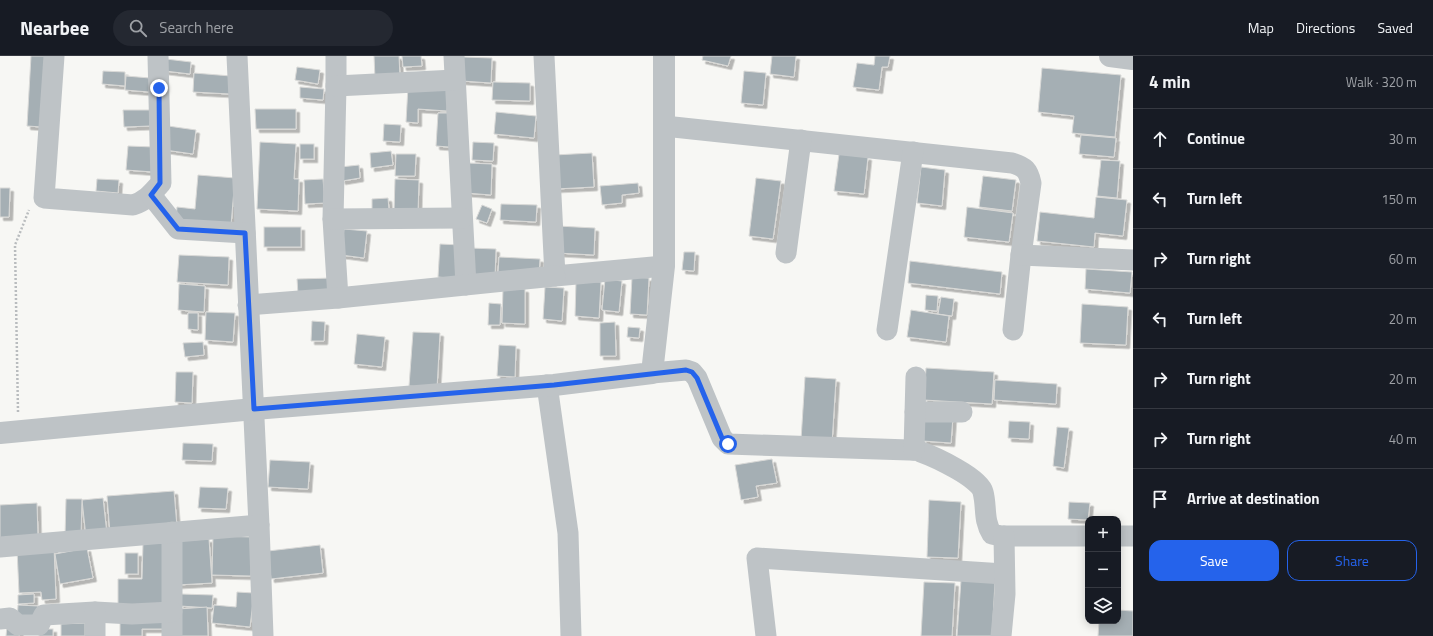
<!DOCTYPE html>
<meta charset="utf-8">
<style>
body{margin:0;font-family:"Titillium Web",sans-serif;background:#242831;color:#f1f3f6}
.controls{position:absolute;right:12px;bottom:12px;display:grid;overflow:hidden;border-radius:8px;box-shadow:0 2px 10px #0003}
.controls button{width:36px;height:36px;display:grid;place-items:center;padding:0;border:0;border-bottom:1px solid #363941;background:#171b24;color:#f1f3f6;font:20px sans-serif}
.stop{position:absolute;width:12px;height:12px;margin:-9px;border:3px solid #2563eb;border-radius:50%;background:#fff}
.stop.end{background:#2563eb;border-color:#fff;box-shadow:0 1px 4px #0008}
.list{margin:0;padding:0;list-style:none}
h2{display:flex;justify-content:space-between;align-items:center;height:52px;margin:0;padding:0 16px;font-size:17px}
h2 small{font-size:13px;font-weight:400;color:#9ea1a6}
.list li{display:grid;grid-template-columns:26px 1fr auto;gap:12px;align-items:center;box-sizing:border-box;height:60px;padding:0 16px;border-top:1px solid #363941}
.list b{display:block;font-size:15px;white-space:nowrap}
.list em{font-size:13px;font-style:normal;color:#9ea1a6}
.actions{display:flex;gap:8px;padding:12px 16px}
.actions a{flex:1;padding:9px 0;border:1px solid #2563eb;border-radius:12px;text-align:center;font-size:14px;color:#2563eb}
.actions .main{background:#2563eb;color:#fff}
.icon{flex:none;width:22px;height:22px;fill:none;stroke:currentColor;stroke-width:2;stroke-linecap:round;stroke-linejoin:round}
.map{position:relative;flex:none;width:1133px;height:580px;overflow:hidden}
header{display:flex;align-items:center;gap:24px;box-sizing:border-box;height:56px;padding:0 20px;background:#171b24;border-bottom:1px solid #363941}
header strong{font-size:19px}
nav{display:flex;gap:22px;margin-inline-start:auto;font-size:14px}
.search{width:280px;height:36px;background:#242831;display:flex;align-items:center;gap:10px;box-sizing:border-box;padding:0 14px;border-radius:22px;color:#9ea1a6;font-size:15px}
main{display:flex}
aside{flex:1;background:#171b24}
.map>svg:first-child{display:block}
.building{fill:#a5afb4;stroke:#d9d9d7;filter:url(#shadow)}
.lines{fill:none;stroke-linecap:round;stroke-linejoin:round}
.path{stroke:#b9bcbe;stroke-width:2.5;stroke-dasharray:2 2;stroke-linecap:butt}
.minor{stroke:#bec3c6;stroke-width:21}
.tertiary{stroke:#bec3c6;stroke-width:22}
.route{stroke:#2563eb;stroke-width:5}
</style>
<header>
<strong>Nearbee</strong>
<div class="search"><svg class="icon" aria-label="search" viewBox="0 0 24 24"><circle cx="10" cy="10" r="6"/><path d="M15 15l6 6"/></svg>Search here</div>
<nav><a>Map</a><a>Directions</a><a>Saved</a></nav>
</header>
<main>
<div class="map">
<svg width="1133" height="580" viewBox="0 0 1133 580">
<defs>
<filter id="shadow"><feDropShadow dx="3.5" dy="3.5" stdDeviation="0" flood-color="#0004"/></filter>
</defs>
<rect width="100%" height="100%" fill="#f7f7f4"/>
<g class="building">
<path d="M31 0H47L43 71 27 70Z"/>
<path d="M374 0H399L400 22 375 23Z"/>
<path d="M402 0H421L422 10 403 11Z"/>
<path d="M703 0H731L728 10 702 4Z"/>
<path d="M772 0H796L794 21 770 18Z"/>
<path d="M875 0H890L888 11H882L879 34 853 31 857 7 874 9Z"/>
<path d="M463 1 492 2 491 27 462 25Z"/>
<path d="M166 3 191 6 190 18 165 15Z"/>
<path d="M297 11 320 14 318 28 295 24Z"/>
<path d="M1042 12 1121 19 1115 81 1072 77 1074 60 1038 56Z"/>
<path d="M103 15 125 16V30L102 28Z"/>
<path d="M744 15 766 17 763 49 741 47Z"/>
<path d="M194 17 231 20 230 38 193 36Z"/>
<path d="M126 20 150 22 149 36 125 34Z"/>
<path d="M493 26 530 27V45L492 44Z"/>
<path d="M449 29 447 55 418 53V67L406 66 408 30Z"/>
<path d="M300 31 324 33 323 44 300 42Z"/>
<path d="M255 53H296V73H256Z"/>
<path d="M123 54H150V70L124 71Z"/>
<path d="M496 56 536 60 534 82 494 78Z"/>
<path d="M438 57H450L449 91 436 90Z"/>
<path d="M384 68 401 69 400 86 383 85Z"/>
<path d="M168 70 196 74 193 98 165 94Z"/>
<path d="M1081 79 1116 82 1114 101 1079 98Z"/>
<path d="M260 86 296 88 294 123H299L298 155 257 153Z"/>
<path d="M473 86 494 87 493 105 472 104Z"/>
<rect x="300" y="88" width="14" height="15"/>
<path d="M128 90 154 91 153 116 126 114Z"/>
<path d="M391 95 393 109 371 112 370 97Z"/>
<path d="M592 97 594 131 555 133 554 99Z"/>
<path d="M396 98H416L415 120H395Z"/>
<path d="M839 98 868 101 864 138 834 135Z"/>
<path d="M1101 104 1120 105 1117 142 1097 140Z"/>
<path d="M468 107 492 108 491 139 466 137Z"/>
<path d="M359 109 360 122 342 125 340 111Z"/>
<path d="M921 111 945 114 942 150 917 147Z"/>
<path d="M198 119 235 122 231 169 176 164 177 151 195 153Z"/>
<path d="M983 120 1016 124 1012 155 979 151Z"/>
<path d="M756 122 781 125 773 183 749 180Z"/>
<path d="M97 123 119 124 118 137 96 135Z"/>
<path d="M323 123 325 147 305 148 304 124Z"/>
<path d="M395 123 419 124 418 156 394 155Z"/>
<path d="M638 127 639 137 622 139V147L602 149 600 130Z"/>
<path d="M0 132H10L9 161H0Z"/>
<path d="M1096 141 1127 144 1123 180 1095 177 1094 191 1037 185 1040 156 1094 162Z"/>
<path d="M388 142 389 154 372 155V143Z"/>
<path d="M501 148 537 149 536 166 500 164Z"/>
<path d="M482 149 492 153 487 167 476 163Z"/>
<path d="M967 151 1013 157 1009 186 964 181Z"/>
<path d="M558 170 595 172 594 199 557 197Z"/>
<rect x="264" y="171" width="37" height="20"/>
<path d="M344 173 367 175 364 202 341 199Z"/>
<path d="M440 188 461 189 459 223 438 221Z"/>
<path d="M470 192 496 193 495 222H469Z"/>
<path d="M684 196H695L694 215 682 214Z"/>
<path d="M179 199 229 201 228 229 177 226Z"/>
<path d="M499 201 540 203 539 219 498 217Z"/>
<path d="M910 205 1002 216 1000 238 908 227Z"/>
<path d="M1086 213 1132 216 1130 237 1085 233Z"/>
<path d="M632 221 649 222 647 259 630 258Z"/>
<path d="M332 222V237L298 239 297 223Z"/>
<path d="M605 223 622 225 619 256 602 254Z"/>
<path d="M576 225 601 226 599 262 575 260Z"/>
<path d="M179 228 205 230 204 256 178 254Z"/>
<path d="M545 231 564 232 562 265 543 263Z"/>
<path d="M503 232 525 233V268L502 267Z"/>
<path d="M926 239 938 240 937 255 925 254Z"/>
<path d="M941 241 954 243 952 260 938 258Z"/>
<path d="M489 247 501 248 500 269H488Z"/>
<path d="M1082 248 1128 251 1126 289 1080 287Z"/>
<path d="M911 254 949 260 946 286 907 281Z"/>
<path d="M206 256 235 257 233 286 205 284Z"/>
<path d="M188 257H198V274L188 273Z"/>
<path d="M312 265 325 266 324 285H311Z"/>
<path d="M615 266 616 300H600V267Z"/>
<path d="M628 271 640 272 639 282 627 281Z"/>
<path d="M413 276 440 277 437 332 409 330Z"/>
<path d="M357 278 385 281 382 311 354 308Z"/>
<path d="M203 286 204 299 185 301 183 287Z"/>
<path d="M499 289 516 290 515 321 497 320Z"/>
<path d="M926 312 994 316 992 348 924 344Z"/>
<path d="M176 316H193L192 347 175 346Z"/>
<path d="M805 321 836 323 832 387 801 384Z"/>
<path d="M995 324 1057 328 1056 348 994 344Z"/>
<path d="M925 358 953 360 951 387 923 385Z"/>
<path d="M1009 365 1030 366 1029 383 1008 382Z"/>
<path d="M1057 371 1069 372 1064 412 1053 410Z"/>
<path d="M183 387 213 388 212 405 182 404Z"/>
<path d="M772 403 777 427 756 430 758 441 741 444 735 409Z"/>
<path d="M270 404 310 406 308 433 268 431Z"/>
<path d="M200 431 228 432 226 453 198 452Z"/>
<path d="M174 435 177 471 110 477 107 440Z"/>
<path d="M103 442 107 478 86 481 82 444Z"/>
<path d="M66 443H82L81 481 65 480Z"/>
<path d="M929 444 961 446 958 502 927 501Z"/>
<path d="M1069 446 1090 447 1088 464 1068 463Z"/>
<path d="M37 447 38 482 0 484V449Z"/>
<path d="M213 480 252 481 251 520 212 519Z"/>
<path d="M209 483 212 527 177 529 173 485Z"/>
<path d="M143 487H169L168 551 118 555V523H142Z"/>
<path d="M320 489 323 517 271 523 268 495Z"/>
<path d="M54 491 56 543 42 544 41 536 19 537 17 493Z"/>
<path d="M87 492 93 522 60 528 55 498Z"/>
<rect x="125" y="497" width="13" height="21"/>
<path d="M961 524 995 526 992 580H957Z"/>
<path d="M924 526 955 527 952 580H921Z"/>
<path d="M237 536 254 537 250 571 212 567 214 549 236 551Z"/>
<path d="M34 538V547L18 548V539Z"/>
<path d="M181 538 213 539 212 552 180 550Z"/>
<path d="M18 549 38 550 37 567 17 566Z"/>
<path d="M207 551 208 580H179L178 553Z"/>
<path d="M1118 554 1133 555V580H1098L1099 565H1118Z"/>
<path d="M170 561V573H142V580H120V562Z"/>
<path d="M85 567V580H61V568Z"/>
<path d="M7 570 20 572 19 580H6Z"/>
<rect x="39" y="573" width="14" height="7"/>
</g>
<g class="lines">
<path class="path" d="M18 356 15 189 29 154"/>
<g class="minor">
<path d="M54 0 44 142 133 149C146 145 152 137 161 127L158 0"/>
<path d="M237 0 259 469"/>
<path d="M336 0V30L333 163 338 242"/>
<path d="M454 0 466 229"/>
<path d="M544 0 555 220 664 210"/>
<path d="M336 30 455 24"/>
<path d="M664 70 1012 107C1025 111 1028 114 1031 127L1021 199 1013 274"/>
<path d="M151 139 178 173 245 177"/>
<path d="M333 163 462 162"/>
<path d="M786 197 801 84"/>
<path d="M1021 199 1133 204"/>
<path d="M248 249 338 242 555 220"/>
<path d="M887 274 913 96"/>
<path d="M652 317 686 314 692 316 697 322 722 382 728 388 909 394C913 394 918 394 921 396 935 401 980 422 983 436 987 451 983 464 992 478L1001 480H1088"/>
<path d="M547 329 568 477 571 580"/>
<path d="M915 356H962"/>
<path d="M914 394 916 321"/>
<path d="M172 476V580"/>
<path d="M1118 480H1133"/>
<path d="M0 491 259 469 263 580"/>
<path d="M0 563 10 562 18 569H39L44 559 95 556 132 558 172 556"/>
<path d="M95 580V556"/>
<path d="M766 580 757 502 1004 518"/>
<path d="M1001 580 1005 538 1004 480"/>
</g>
<g class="tertiary">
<path d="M1110 0 1133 3"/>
<path d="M0 377 254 353 554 329 652 317 664 210V0"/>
</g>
</g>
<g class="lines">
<path class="route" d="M159 32 160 127 151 139 178 173 245 177 254 353 554 329 686 314 692 316 697 322 722 382 728 388"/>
</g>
</svg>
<div class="controls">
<button>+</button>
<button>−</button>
<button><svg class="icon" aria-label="layers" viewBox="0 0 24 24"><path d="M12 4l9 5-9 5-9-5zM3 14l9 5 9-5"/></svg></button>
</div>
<div class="stop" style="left:728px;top:388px"></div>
<div class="stop end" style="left:159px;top:32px"></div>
</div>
<aside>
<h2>4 min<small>Walk · 320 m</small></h2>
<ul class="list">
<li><svg class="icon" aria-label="ahead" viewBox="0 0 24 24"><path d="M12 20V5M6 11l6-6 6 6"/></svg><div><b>Continue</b></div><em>30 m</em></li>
<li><svg class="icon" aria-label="left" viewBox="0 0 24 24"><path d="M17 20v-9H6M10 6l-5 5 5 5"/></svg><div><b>Turn left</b></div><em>150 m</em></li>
<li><svg class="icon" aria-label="right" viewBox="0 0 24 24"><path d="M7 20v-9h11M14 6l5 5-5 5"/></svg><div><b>Turn right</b></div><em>60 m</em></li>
<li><svg class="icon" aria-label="left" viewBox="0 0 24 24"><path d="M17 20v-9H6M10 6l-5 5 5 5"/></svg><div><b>Turn left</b></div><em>20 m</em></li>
<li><svg class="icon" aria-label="right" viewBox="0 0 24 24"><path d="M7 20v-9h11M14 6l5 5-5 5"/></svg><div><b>Turn right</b></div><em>20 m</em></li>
<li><svg class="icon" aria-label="right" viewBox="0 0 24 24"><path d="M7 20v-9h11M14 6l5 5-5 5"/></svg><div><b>Turn right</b></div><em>40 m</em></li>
<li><svg class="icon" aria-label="arrive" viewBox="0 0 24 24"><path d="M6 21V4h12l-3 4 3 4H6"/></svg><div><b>Arrive at destination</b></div></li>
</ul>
<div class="actions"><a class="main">Save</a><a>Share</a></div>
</aside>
</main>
